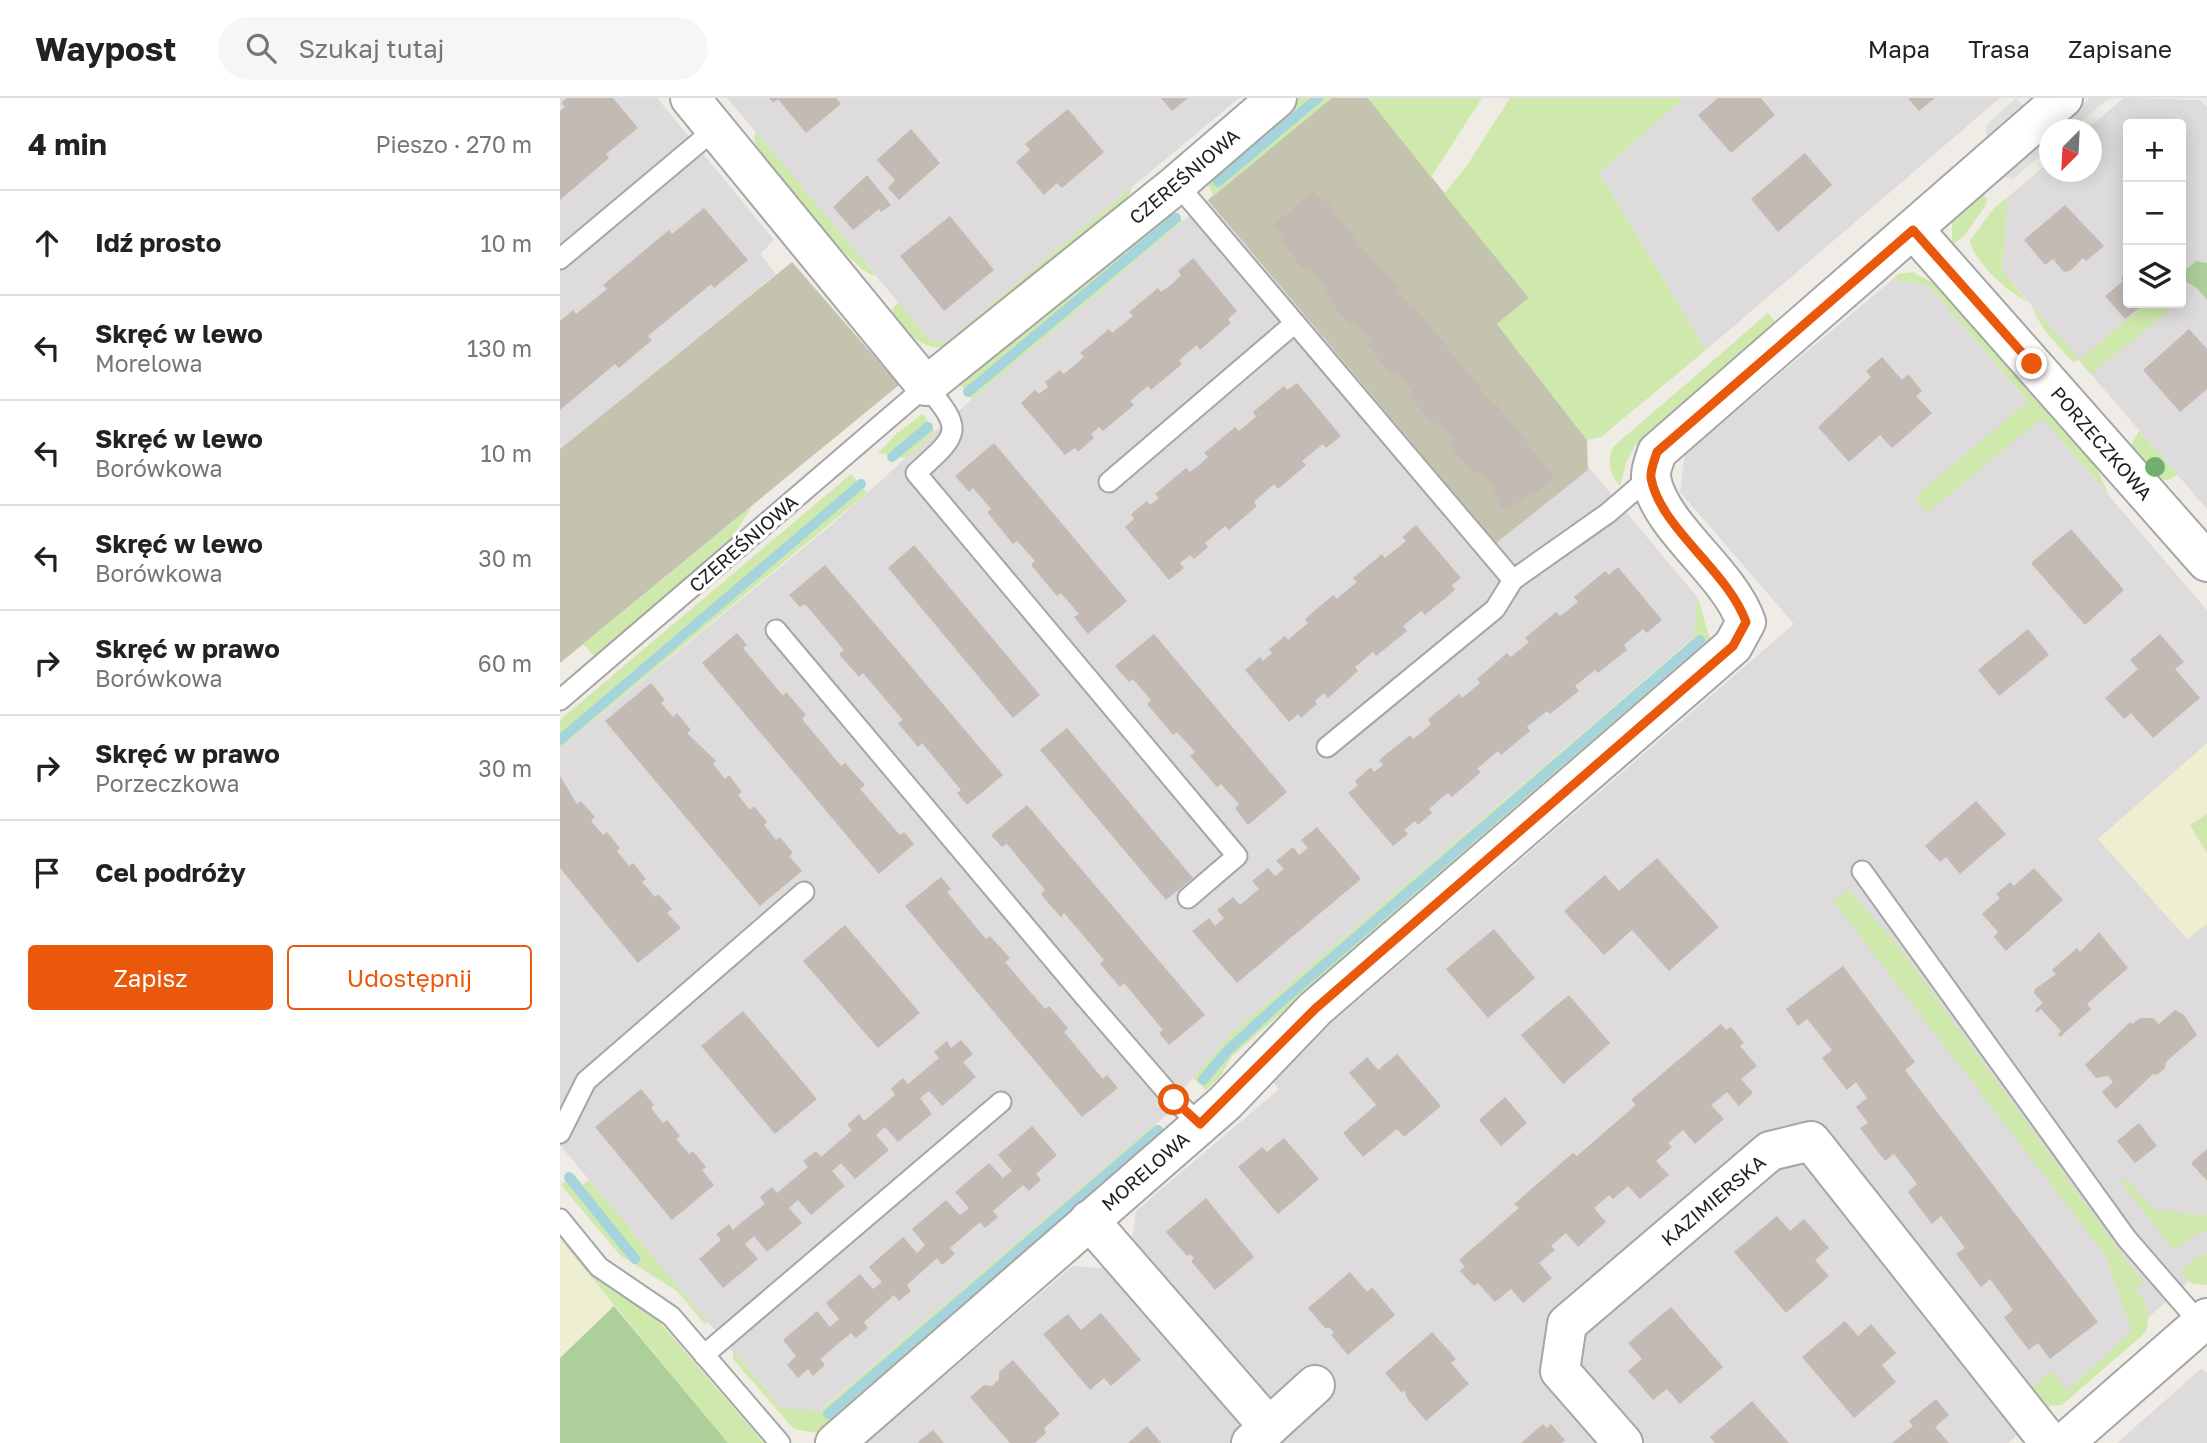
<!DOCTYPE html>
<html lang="pl">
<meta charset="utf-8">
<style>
body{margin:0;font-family:"Golos Text",sans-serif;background:#f6f6f6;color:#222}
.controls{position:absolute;right:21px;top:21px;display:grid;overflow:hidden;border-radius:7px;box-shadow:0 4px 18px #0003}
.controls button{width:63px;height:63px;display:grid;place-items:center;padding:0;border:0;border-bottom:2px solid #e0e0e0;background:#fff;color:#222;font:35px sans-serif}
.compass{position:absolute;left:1479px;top:21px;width:63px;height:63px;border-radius:50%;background:#fff;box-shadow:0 4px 18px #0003;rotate:204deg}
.stop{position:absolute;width:21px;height:21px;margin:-16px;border:5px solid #ea580c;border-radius:50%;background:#fff}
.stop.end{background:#ea580c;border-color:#fff;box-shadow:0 2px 7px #0008}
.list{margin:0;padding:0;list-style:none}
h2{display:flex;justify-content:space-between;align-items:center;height:91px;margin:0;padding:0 28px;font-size:30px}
h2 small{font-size:23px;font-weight:400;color:#767676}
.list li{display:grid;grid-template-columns:46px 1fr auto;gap:21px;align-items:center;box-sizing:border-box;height:105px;padding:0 28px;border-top:2px solid #e0e0e0}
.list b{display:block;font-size:26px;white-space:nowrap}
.list p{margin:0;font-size:23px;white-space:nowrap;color:#767676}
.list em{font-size:23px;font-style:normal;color:#767676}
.actions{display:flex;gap:14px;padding:21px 28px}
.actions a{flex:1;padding:16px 0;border:2px solid #ea580c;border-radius:7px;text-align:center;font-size:24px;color:#ea580c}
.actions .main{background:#ea580c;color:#fff}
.icon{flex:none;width:38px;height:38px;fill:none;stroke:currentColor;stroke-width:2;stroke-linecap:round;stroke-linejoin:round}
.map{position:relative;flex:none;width:1647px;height:1345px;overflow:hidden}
header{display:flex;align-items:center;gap:42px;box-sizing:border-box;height:98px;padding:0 35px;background:#fff;border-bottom:2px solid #e0e0e0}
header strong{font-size:33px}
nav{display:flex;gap:38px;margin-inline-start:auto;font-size:24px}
.search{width:490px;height:63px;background:#f6f6f6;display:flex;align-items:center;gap:18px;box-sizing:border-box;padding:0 24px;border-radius:38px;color:#767676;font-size:26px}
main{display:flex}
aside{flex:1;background:#fff}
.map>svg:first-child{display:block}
.residential{fill:#dddbdc;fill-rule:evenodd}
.construction{fill:#c4c3b0}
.farmland{fill:#eeeed0}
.grass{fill:#cee9ab}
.forest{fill:#adcf99}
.parking{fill:#dfdfdf}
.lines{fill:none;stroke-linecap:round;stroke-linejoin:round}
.stream{stroke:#a5d4dd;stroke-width:10}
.building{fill:#c4bab4}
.service-casing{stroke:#a6a6a6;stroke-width:23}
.minor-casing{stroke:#a6a6a6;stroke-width:42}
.tertiary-casing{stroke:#a6a6a6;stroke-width:42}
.service{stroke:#fff;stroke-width:19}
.minor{stroke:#fff;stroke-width:38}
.tertiary{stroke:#fff;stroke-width:38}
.tree{fill:#72ae6f}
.route{stroke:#ea580c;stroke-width:9}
.labels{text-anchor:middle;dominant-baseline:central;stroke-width:7;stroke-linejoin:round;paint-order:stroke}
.street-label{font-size:19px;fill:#1f1f1f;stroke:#fff}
</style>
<header>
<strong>Waypost</strong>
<div class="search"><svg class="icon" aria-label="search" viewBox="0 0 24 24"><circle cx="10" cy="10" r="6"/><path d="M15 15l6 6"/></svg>Szukaj tutaj</div>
<nav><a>Mapa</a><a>Trasa</a><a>Zapisane</a></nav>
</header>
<main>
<aside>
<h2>4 min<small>Pieszo · 270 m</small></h2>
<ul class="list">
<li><svg class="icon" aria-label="ahead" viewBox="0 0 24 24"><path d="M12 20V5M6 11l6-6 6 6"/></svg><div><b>Idź prosto</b></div><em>10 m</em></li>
<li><svg class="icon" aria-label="left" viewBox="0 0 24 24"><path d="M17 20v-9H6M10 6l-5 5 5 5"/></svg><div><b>Skręć w lewo</b><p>Morelowa</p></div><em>130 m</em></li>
<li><svg class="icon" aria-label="left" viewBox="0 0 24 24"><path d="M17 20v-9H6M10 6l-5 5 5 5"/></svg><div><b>Skręć w lewo</b><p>Borówkowa</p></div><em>10 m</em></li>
<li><svg class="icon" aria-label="left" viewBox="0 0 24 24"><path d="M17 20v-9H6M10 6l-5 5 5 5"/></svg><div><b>Skręć w lewo</b><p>Borówkowa</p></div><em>30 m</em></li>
<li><svg class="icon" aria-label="right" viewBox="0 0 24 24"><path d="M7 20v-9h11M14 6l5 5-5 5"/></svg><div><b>Skręć w prawo</b><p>Borówkowa</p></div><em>60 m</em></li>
<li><svg class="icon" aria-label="right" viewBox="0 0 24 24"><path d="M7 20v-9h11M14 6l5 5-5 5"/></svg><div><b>Skręć w prawo</b><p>Porzeczkowa</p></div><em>30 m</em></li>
<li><svg class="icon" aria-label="arrive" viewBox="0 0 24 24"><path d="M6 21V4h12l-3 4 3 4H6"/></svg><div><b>Cel podróży</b></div></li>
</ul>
<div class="actions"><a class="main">Zapisz</a><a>Udostępnij</a></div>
</aside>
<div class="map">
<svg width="1647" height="1345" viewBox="0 0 1647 1345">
<rect width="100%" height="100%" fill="#efebe5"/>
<g class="residential">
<path d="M0 0H97L214 142 200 156 216 176 0 351Z"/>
<path d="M167 0H679L386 244 370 242Z"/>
<path d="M1124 0H1440L1146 252 1039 75Z"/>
<path d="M1564 0 1640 2 1647 9V411L1442 173 1448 99 1489 64 1490 74H1532V32L1527 31ZM1568 26H1621V205H1568Z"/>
<path d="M741 24 1137 499 1134 539 672 935 611 1005 610 1014 258 1314 221 1311 0 1047V650L269 429 422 292Z"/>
<path d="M1332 182 1368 187 1647 512V1167L1448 1345H305L513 1168 539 1170 572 1143 576 1113 719 991 709 979 1234 526 1120 394 1125 356Z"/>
<path d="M1642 1270 1647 1275V1345H1557Z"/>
</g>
<g class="construction">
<path d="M771 0H808L969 200 937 226 1027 342 1028 372 936 445 648 102Z"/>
<path d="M232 164 339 287 0 565V351Z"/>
</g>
<g class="farmland">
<path d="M1647 645V716L1630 727 1647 755V826L1627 841 1538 741Z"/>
<path d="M0 1143 54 1208 0 1260Z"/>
</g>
<g class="grass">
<path d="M733 0H772L653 98 647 83Z"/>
<path d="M808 0H922L871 79Z"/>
<path d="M950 0H1124L1039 75 1146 252 1041 339 1027 342 937 226 969 200 884 96 906 69Z"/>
<path d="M196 34 316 178C297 178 212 75 199 54 195 47 193 42 196 34Z"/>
<path d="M573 88 562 112 385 249C361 252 348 236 334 217L332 212 338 204 370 242 386 244Z"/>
<path d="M1420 93 1427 101 1426 107 1405 137 1392 147V122Z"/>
<path d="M1448 99 1442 173 1467 203C1448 195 1414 163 1410 143L1434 110Z"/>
<path d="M612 115 623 123 412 301 399 285Z"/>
<path d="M1353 174 1371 184 1382 185 1534 364 1548 396 1482 320 1367 415 1355 399 1468 303 1368 187 1332 182 1339 176Z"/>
<path d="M1586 205H1618L1531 276 1519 262 1513 264C1498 248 1479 229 1472 208L1519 262Z"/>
<path d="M1208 215 1216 225 1075 348 1066 365 1060 388C1049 377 1047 363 1053 349Z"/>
<path d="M363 316 375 334 346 360 318 355 337 335Z"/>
<path d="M1579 333 1618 377 1608 382 1596 381 1568 353Z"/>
<path d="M291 376 307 395 0 650V622Z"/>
<path d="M192 408 169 445 35 559 23 546Z"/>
<path d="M1137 499C1144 516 1145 533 1154 548L912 759 742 897 672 958 660 979 646 992 633 980 672 935 1134 540Z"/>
<path d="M1647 716V755L1630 727Z"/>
<path d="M1288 791 1343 854 1583 1185 1576 1191C1587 1205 1591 1216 1586 1234L1502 1307 1489 1308 1471 1292 1491 1272 1507 1292 1572 1234 1546 1158 1273 803Z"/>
<path d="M595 1026 605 1034 274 1329 258 1335 234 1331 173 1261V1253L221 1310 259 1314Z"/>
<path d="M14 1076 23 1087 29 1082 148 1224 145 1226 117 1193 61 1158 1 1087Z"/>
<path d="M1566 1079 1592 1111 1647 1118V1134L1638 1135 1614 1153 1561 1084Z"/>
<path d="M0 1141 55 1194 96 1220 204 1345H168Z"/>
<path d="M1647 1156V1187L1632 1186 1620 1175 1635 1160Z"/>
</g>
<g class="forest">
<path d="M1636 163 1647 165V202L1637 190 1621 181V176Z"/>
<path d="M54 1208 168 1345H0V1260Z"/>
</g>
<g class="parking">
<path d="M1456 0 1466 11 1427 44 1426 27Z"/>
<path d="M1530 0H1549L1512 31 1493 32Z"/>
<path d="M1489 35V50L1453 81 1439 78Z"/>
</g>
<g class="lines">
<g class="stream">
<path d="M658 84 758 0"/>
<path d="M408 294 616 120"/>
<path d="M332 359 368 329"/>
<path d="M0 642 301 386"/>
<path d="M643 982 666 954 713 911 1140 542"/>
<path d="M9 1079 75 1161"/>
<path d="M268 1316 598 1032"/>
</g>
</g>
<g class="building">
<path d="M7 0H53L78 30 46 56 49 60 0 102V13L5 9 1 5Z"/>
<path d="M209 0H276L281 6 246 35 218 1 213 5Z"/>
<path d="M601 0H628L612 13Z"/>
<path d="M1158 0H1201L1215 17 1171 55 1138 17Z"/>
<path d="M1348 0H1375L1359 13Z"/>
<path d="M508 11 544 54 502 90 497 85 484 97 456 64 470 52 465 46Z"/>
<path d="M351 31 380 65 339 102 328 90 335 82 317 62Z"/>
<path d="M1245 55 1272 87 1218 134 1191 101Z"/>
<path d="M307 77 331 107 321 114 319 111 293 132 273 109Z"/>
<path d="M754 92 763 104 765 101 799 146 838 188 836 190 852 209 854 208 934 307 936 305 994 379 973 397 970 394 946 414 932 396 936 393 926 381 919 372 914 376 888 345 893 341 878 323 874 327 848 296 852 293 837 275 833 278 807 247 811 244 803 234 794 223 790 227 764 196 768 193 749 169 745 173 719 142 723 139 713 127Z"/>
<path d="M1505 107 1544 148 1526 163 1523 160 1510 173 1504 174 1493 161 1485 167 1464 142Z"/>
<path d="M144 110 188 162 154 190 151 186 88 238 92 242 59 270 55 266 0 312V223L13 212 16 216 47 191 43 187 109 132 112 136Z"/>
<path d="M390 118 434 172 384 213 340 158Z"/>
<path d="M633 160 677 213 668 221 671 225 640 252 637 247 619 262 622 266 591 292 588 288 570 303 574 307 543 333 539 329 531 336 534 340 518 354 515 350 505 357 461 305 475 292 479 296 488 289 485 284 500 272 504 276 524 259 520 255 535 243 549 231 552 235 573 218 569 214 598 190 601 194 612 186 621 177 618 173Z"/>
<path d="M1568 174V205H1585L1565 221 1545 198 1563 183 1561 180Z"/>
<path d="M1629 231 1647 251V291L1620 314 1583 272Z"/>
<path d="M1322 259 1342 282 1348 276 1362 293 1356 298 1372 315 1332 350 1320 337 1289 364 1258 329 1311 279 1306 273Z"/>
<path d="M737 285 781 338 766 350 763 346 742 363 746 367 718 391 714 386 694 404 697 408 669 432 665 428 645 445 648 449 634 461 630 457 620 465 624 470 609 482 565 429 574 421 571 416 587 403 590 407 599 400 595 396 626 370 630 374 639 367 648 359 644 355 675 329 679 333 696 319 693 314 724 288 727 292Z"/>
<path d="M434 345 567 503 528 536 514 519 519 516 501 495 497 498 471 467 475 463 457 443 453 446 427 414 431 411 413 390 409 394 395 378Z"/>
<path d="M856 427 901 480 892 487 895 492 865 517 861 513 843 528 847 533 816 558 813 554 795 569 798 573 768 600 764 595 755 603 757 606 741 620 738 616 729 624 685 572 700 559 703 563 712 555 709 551 725 538 728 542 748 525 745 521 773 497 777 501 786 493 797 484 793 480 822 456 825 460 846 443 842 439Z"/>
<path d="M1511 431 1564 492 1525 527 1471 465Z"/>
<path d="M354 447 480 597 453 620 328 470Z"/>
<path d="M265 467 443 677 407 707 397 695 401 692 362 645 358 649 338 625 343 622 303 575 299 579 279 556 284 552 245 506 240 509 229 497Z"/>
<path d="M1058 469 1102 522 1087 535 1083 531 1064 547 1067 552 1038 575 1035 572 1015 588 1019 593 990 616 987 613 967 629 970 633 941 657 938 653 917 671 921 674 892 699 888 695 878 703 869 711 872 715 858 727 855 723 844 732 848 736 833 748 788 695 798 687 795 683 811 669 814 674 823 667 819 662 850 637 853 641 862 634 871 626 868 621 899 596 902 600 920 585 917 581 947 555 951 559 969 544 965 540 996 514 1000 518 1018 504 1014 499 1045 473 1049 477Z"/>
<path d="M1468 531 1489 557 1439 598 1418 572Z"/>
<path d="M177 535 187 547 183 550 223 598 226 594 246 617 242 621 281 668 285 665 305 687 300 691 340 737 344 734 354 746 319 776 142 565Z"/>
<path d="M594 536 727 694 688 727 675 710 679 706 661 686 657 689 630 658 635 654 617 634 613 637 587 606 591 602 573 581 569 584 555 568Z"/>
<path d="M1600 536 1624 564 1615 571 1640 600 1593 640 1571 615 1564 621 1545 600 1578 571 1570 562Z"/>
<path d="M91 585 105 602 101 605 113 619 117 615 131 632 127 635 156 663 153 666 165 681 169 677 182 694 178 697 190 712 194 708 207 724 204 727 216 742 220 739 233 755 229 758 242 773 200 808 45 623Z"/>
<path d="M507 630 633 780 606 802 480 652Z"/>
<path d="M0 678 17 706 21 703 35 719 31 723 43 737 47 734 60 750 57 753 69 768 73 765 86 781 82 784 95 799 98 796 112 811 107 815 121 830 78 865 0 770Z"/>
<path d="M1416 703 1446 736 1400 776 1386 759 1380 764 1365 748Z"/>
<path d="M467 707 645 917 609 947 599 935 603 932 564 885 560 889 540 866 544 862 504 815 501 819 490 807 481 796 485 792 447 746 442 749 431 737Z"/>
<path d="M757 729 801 781 677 885 632 833 649 820 655 828 664 820 657 812 673 799 680 807 699 791 692 783 708 770 715 778 724 771 716 763 733 749 739 757 748 750 741 742Z"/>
<path d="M1097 760 1159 829 1109 873 1072 832 1044 857 1004 813 1045 777 1059 793Z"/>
<path d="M1474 770 1503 802 1446 853 1434 839 1438 834 1422 816 1440 800 1436 796 1450 784 1454 788Z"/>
<path d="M381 779 391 791 387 794 426 841 430 838 450 860 445 864 485 911 489 908 508 930 504 934 543 981 547 977 558 990 522 1019 345 808Z"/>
<path d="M285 827 360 915 318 950 243 863Z"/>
<path d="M934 831 975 880 928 920 886 871Z"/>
<path d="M1539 834 1568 870 1527 906 1531 911 1500 939 1498 936 1501 933 1481 911 1477 915 1475 912 1483 905 1474 895 1475 891 1496 876 1492 872 1517 850 1520 854Z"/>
<path d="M1283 868 1355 964 1345 972 1538 1224 1490 1261 1478 1245 1469 1252 1456 1236 1444 1219 1453 1212 1430 1181 1421 1189 1396 1156 1405 1150 1381 1118 1372 1126 1359 1109 1348 1094 1357 1086 1334 1056 1325 1063 1300 1030 1308 1025 1296 1009 1307 1000 1296 984 1287 992 1262 960 1272 952 1247 921 1238 928 1226 911Z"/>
<path d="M1009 897 1050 945 1003 986 961 937Z"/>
<path d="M1615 912 1624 917 1637 937 1606 964 1605 970 1597 977 1593 976 1556 1011 1542 994 1553 984 1548 978 1536 980 1525 967 1570 924 1572 926 1580 920H1593L1599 926Z"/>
<path d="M183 913 257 1001 215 1036 141 948Z"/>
<path d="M1161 926 1166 932 1171 929 1184 945 1180 948 1197 968 1181 981 1193 995 1179 1008 1167 994 1151 1007 1164 1021 1150 1033 1135 1046 1123 1032 1108 1045 1112 1049 1096 1063 1109 1077 1080 1101 1068 1088 1053 1101 1049 1097 1034 1110 1046 1124 1018 1149 1006 1135 991 1148 995 1152 979 1165 992 1180 963 1205 951 1191 935 1204 918 1185 914 1188 900 1173 905 1169 899 1162 959 1110 954 1106 1013 1055 1017 1058 1076 1007 1071 1002Z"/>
<path d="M401 942 413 956 403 964 416 979 382 1008 369 993 360 1000 372 1016 338 1044 325 1029 316 1037 329 1052 295 1081 281 1065 272 1073 285 1088 251 1117 238 1102 229 1110 242 1125 207 1154 194 1138 185 1146 198 1161 163 1190 139 1161 161 1142 156 1136 169 1126 173 1132 182 1124 205 1106 200 1099 212 1089 217 1095 248 1069 243 1063 256 1053 261 1059 292 1032 287 1027 299 1016 304 1023 335 997 331 990 343 980 348 986 379 960 374 954 387 943 391 950Z"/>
<path d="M837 956 881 1008 844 1039 837 1031 803 1059 783 1035 816 1007 789 975 807 959 818 972Z"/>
<path d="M81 991 94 1007 91 1010 103 1025 107 1022 120 1038 116 1041 129 1056 133 1053 146 1069 142 1072 154 1087 112 1122 35 1029Z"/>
<path d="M945 999 967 1025 941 1048 919 1022Z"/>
<path d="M1579 1025 1597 1048 1575 1065 1557 1043Z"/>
<path d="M472 1028 497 1057 476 1076 481 1082 469 1093 463 1087 433 1113 438 1119 425 1130 420 1124 390 1150 395 1156 382 1167 377 1160 347 1187 351 1193 339 1203 334 1197 304 1224 308 1230 296 1240 291 1235 260 1261 265 1267 253 1278 248 1271 238 1280 227 1267 236 1258 223 1242 257 1213 270 1229 279 1221 266 1205 300 1176 313 1191 322 1184 309 1169 343 1139 357 1155 365 1147 352 1131 386 1102 400 1117 409 1110 395 1094 429 1065 443 1080 452 1073 438 1057Z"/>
<path d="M724 1040 759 1081 718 1116 678 1069 702 1049 707 1054Z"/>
<path d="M1647 1051V1083L1631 1065Z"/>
<path d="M646 1100 694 1159 655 1192 631 1163 634 1160 630 1156 627 1158 606 1134Z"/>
<path d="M1217 1118 1230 1133 1244 1121 1269 1150 1255 1162 1269 1178 1226 1215 1174 1154Z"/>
<path d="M790 1174 807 1194 812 1189 835 1217 788 1257 771 1237 774 1235 770 1230H765L748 1210Z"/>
<path d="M1111 1209 1163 1269 1120 1306 1107 1291 1093 1302 1068 1273 1082 1261 1068 1245Z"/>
<path d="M541 1215 581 1262 551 1288 544 1280 530 1292 483 1236 508 1216 521 1232Z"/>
<path d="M1285 1223 1298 1238 1311 1226 1336 1255 1322 1267 1336 1284 1294 1320 1242 1259Z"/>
<path d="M872 1234 896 1261 891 1265 909 1286 866 1323 848 1302 844 1292 842 1295 825 1275Z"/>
<path d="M453 1262 500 1316 484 1330 486 1335 475 1345H450L410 1299 424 1287 432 1288 439 1281V1274Z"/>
<path d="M1376 1301 1389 1317 1375 1329 1389 1345H1332L1353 1328 1349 1323Z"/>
<path d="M1192 1303 1229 1345H1155L1150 1339Z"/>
<path d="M983 1326 987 1330 991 1326 1005 1342 1002 1345H961Z"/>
<path d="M587 1328 601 1345H568Z"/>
<path d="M373 1332 384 1345H358L360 1342Z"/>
</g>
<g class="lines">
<g class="service-casing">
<g id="service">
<path d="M617 86 953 482"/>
<path d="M0 161 155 31"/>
<path d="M549 384 735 225"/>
<path d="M216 532 524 898 614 1002 640 1026"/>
<path d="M0 602 366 288C405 333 399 336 356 375L677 758 628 800"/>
<path d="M767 649 935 511 953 482 1048 415 1091 378"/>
<path d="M1302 773 1567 1141 1645 1231"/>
<path d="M0 1035 26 983 244 794"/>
<path d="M0 1121 39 1169 111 1218 220 1345"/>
<path d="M144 1257 441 1004"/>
</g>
</g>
<g class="minor-casing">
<g id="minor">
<path d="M130 0 366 288 617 86 717 0"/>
<path d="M1354 132 1647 464"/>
<path d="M529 1122 709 1329"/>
<path d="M275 1345 665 1005 755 911 1173 548 1186 524C1168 473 1100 430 1091 380 1090 372 1095 361 1097 354L1503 0"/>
<path d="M691 1345 755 1287"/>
<path d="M1063 1345 1000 1273 1007 1226 1210 1053 1251 1043 1490 1345"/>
</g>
</g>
<g class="tertiary-casing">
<path id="tertiary" d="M1504 1345 1647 1220"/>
</g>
<use href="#service" class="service"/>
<use href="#minor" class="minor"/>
<use href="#tertiary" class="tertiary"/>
</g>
<circle class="tree" cx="1595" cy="369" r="10"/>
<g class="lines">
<path class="route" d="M614 1002 640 1026 755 911 1173 548 1186 524C1168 473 1100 430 1091 380 1090 372 1095 361 1097 354L1353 132 1472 266"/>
</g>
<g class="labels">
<g class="street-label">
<text transform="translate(624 78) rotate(-40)">CZEREŚNIOWA</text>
<text transform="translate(1542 345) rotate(49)">PORZECZKOWA</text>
<text transform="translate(183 445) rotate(-41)">CZEREŚNIOWA</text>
<text transform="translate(585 1073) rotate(-41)">MORELOWA</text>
<text transform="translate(1153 1102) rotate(-40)">KAZIMIERSKA</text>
</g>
</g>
</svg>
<div class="controls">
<button>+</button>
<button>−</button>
<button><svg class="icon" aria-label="layers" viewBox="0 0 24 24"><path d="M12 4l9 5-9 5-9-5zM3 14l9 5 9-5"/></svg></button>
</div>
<svg class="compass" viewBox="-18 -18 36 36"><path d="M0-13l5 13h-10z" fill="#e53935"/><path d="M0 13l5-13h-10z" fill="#767676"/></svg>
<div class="stop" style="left:614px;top:1002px"></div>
<div class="stop end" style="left:1472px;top:266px"></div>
</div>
</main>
